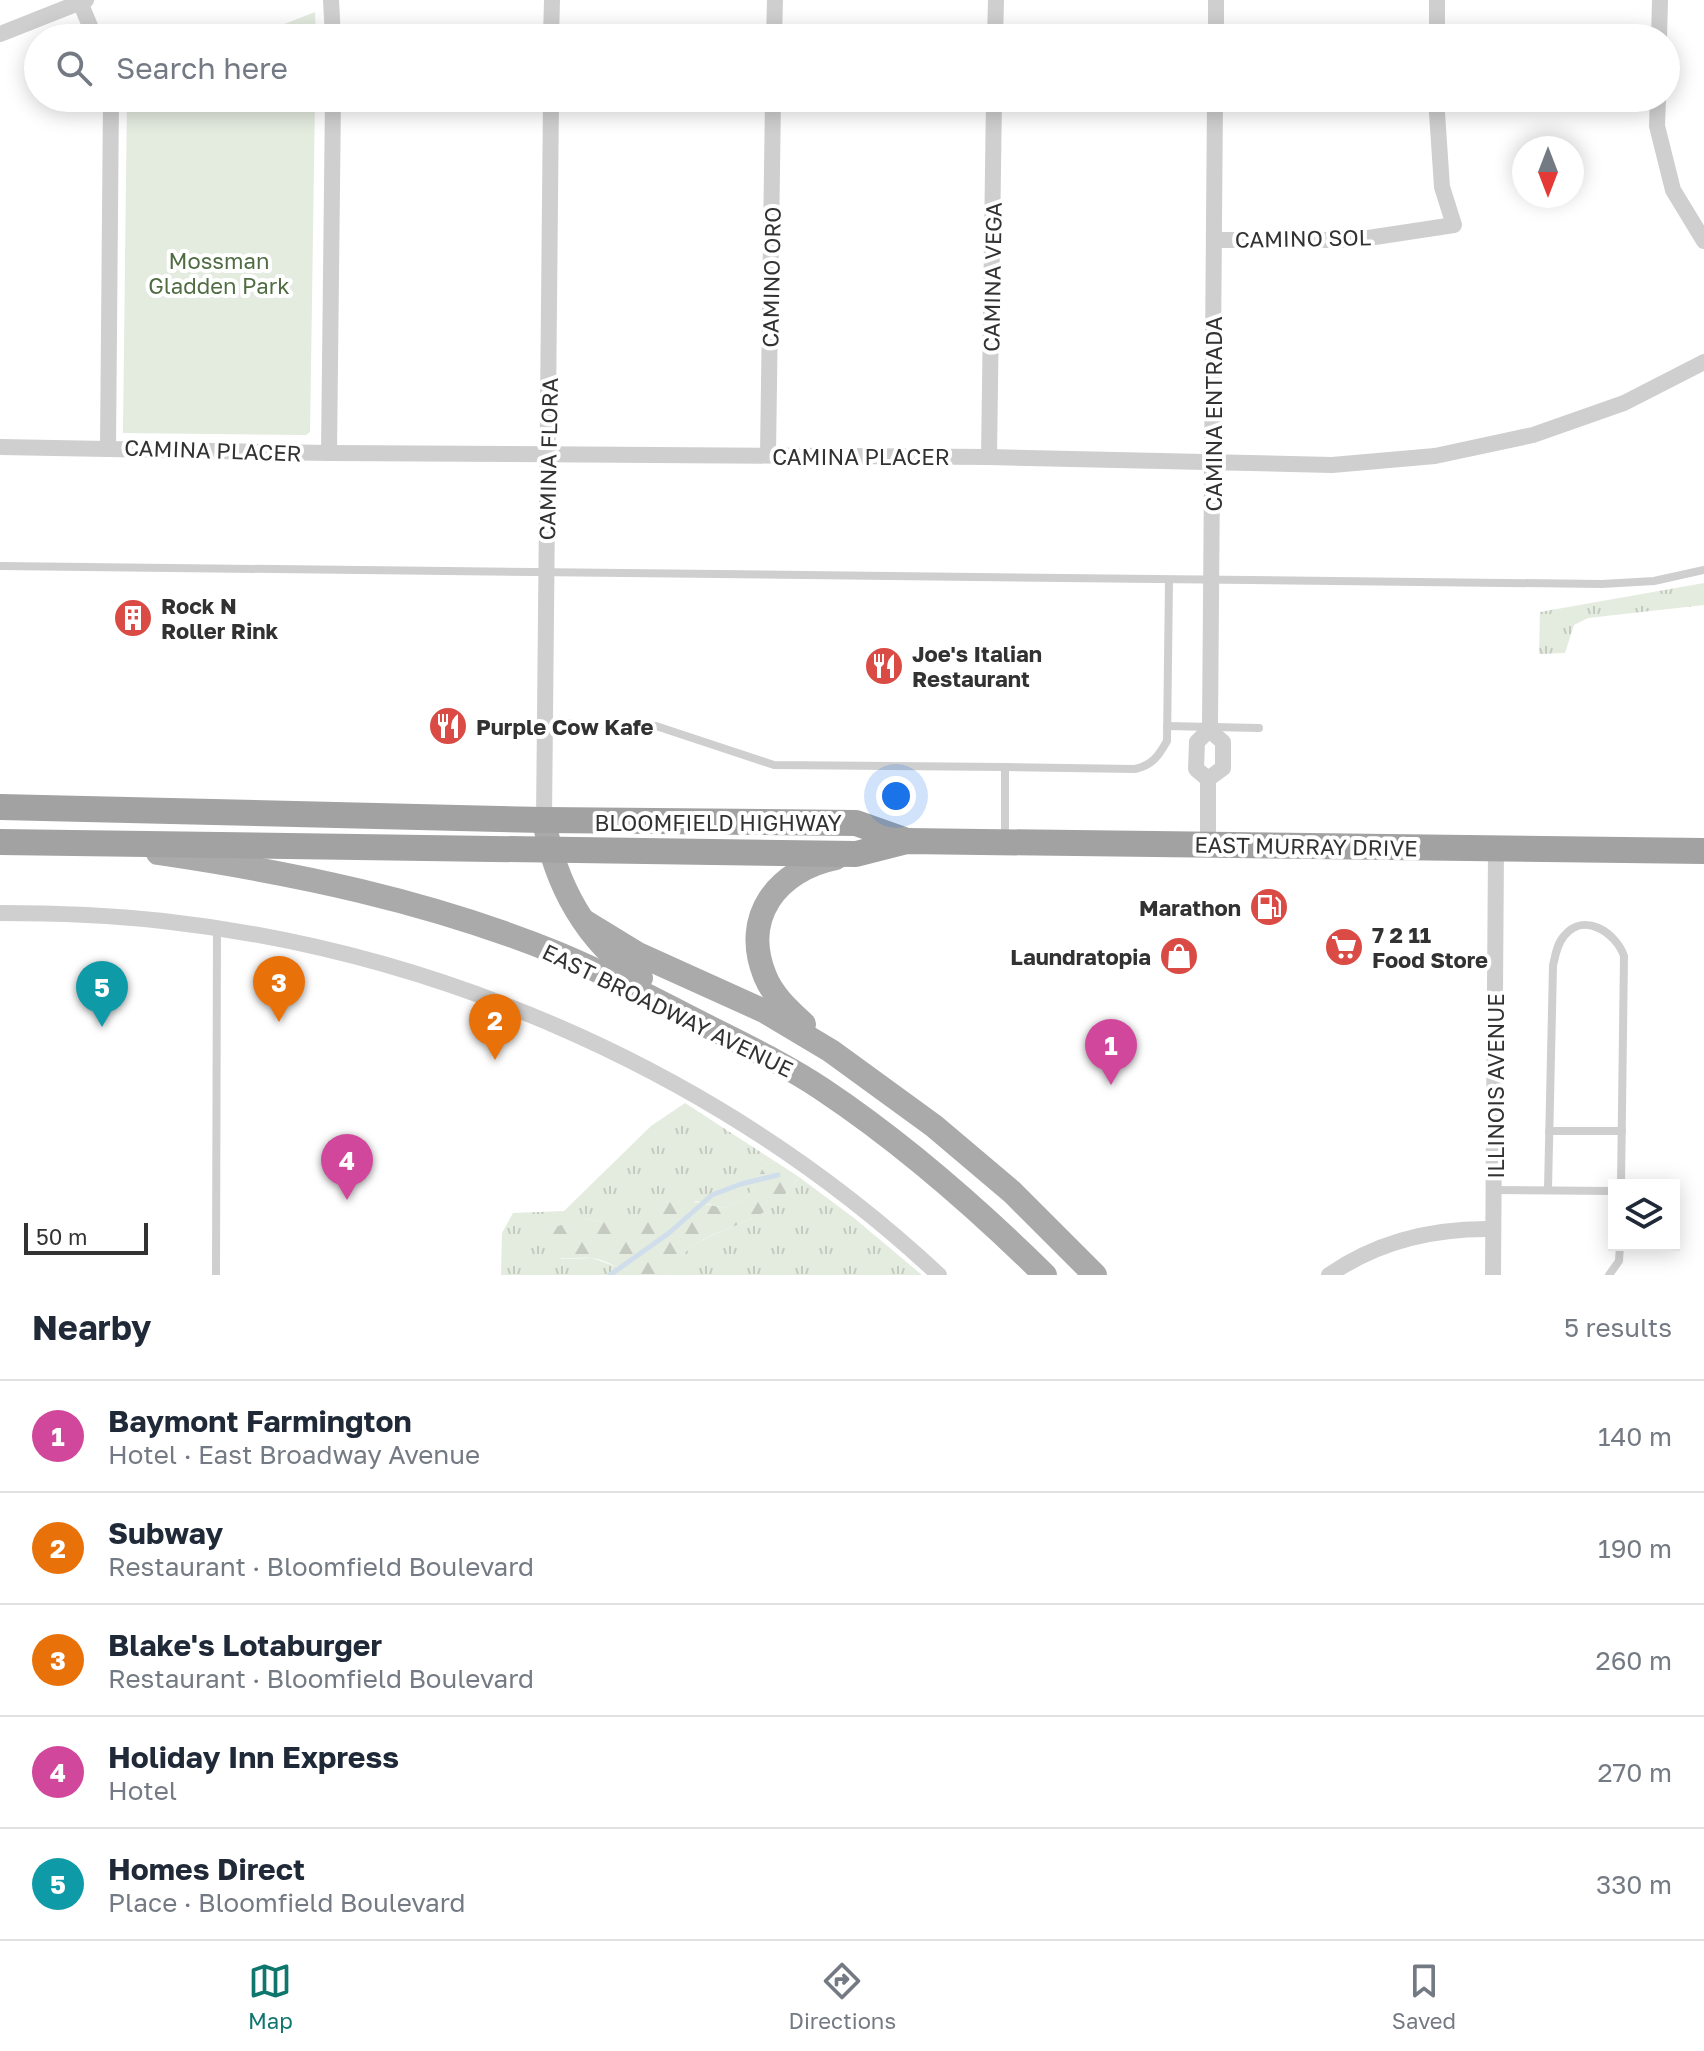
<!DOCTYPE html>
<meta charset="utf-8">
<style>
body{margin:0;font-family:"Golos Text",sans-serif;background:#f6f6f7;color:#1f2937}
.controls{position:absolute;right:24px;bottom:24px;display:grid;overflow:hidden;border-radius:0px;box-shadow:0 4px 20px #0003}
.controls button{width:72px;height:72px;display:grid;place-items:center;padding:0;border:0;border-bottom:2px solid #e0e1e3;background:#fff;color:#1f2937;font:40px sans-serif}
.compass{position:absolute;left:1512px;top:136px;width:72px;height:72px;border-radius:50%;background:#fff;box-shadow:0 4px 20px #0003;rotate:180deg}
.scale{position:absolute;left:24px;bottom:20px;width:124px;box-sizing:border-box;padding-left:8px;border:4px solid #323232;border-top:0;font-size:22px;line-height:28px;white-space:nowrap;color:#323232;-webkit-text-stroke:6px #fff;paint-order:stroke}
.you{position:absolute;left:896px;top:796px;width:28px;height:28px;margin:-20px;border:6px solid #fff;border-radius:50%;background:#1a73e8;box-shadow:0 0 0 12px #1a73e833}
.badge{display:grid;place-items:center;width:52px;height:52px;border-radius:50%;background:#0f766e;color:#fff;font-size:26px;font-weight:700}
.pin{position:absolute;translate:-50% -66px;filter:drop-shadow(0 2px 4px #0008)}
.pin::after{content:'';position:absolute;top:42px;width:28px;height:24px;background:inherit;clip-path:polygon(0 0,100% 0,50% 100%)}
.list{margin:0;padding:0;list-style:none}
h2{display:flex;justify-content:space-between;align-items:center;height:104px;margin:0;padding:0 32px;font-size:34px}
h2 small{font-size:26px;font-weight:400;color:#747a83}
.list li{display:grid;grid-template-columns:52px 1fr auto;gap:24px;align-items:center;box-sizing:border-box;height:112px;padding:0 32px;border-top:2px solid #e0e1e3}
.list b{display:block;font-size:30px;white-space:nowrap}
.list p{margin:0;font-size:26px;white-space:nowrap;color:#747a83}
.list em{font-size:26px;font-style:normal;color:#747a83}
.icon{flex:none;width:44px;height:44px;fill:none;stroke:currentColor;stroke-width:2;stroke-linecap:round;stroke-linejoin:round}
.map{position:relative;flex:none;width:1704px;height:1275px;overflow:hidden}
.search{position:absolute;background:#fff;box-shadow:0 4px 20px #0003;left:24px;right:24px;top:24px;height:88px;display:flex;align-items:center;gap:20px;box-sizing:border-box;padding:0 28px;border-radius:44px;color:#747a83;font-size:30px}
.sheet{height:664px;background:#fff}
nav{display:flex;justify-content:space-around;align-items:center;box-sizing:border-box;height:112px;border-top:2px solid #e0e1e3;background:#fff;font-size:22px;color:#747a83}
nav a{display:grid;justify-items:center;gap:4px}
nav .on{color:#0f766e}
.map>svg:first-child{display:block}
.grass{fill:url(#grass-tufts)}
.forest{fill:url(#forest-firs)}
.park{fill:#e4ebdf}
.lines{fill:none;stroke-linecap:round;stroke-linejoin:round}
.stream{stroke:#d0deeb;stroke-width:5}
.service{stroke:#cfcfcf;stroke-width:8}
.minor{stroke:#cfcfcf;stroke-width:16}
.primary{stroke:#aaa;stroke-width:24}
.trunk{stroke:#a2a2a2;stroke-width:26}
.labels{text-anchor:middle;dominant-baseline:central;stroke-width:8;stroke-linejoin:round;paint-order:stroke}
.street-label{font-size:22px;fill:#323232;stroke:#fff}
.park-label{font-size:22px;fill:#506c42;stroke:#fff}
.poi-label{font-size:22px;font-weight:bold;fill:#323232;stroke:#fff;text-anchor:start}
</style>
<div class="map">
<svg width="1704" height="1275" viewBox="0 0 1704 1275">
<defs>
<pattern id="grass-tufts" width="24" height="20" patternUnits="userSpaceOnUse" patternTransform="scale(2)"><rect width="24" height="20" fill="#e4ebdf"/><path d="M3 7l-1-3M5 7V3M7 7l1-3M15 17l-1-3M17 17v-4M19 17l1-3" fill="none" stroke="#c4cac0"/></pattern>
<pattern id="forest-firs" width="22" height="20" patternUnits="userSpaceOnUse" patternTransform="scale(2)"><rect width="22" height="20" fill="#e4ebdf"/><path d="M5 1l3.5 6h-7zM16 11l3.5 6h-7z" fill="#c4cac0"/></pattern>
</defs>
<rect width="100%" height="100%" fill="#fff"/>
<g class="grass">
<path d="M1704 583V605L1588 618 1574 625 1565 653 1539 654 1540 612Z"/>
<path d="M685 1103 776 1162 765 1164 747 1198 724 1208 696 1201 629 1222H604L581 1218 561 1259 592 1258 632 1272 600 1275H501L502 1233 513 1213 564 1211 651 1126Z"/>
<path d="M799 1177 854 1218 922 1275H668C686 1242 709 1237 742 1223 763 1215 786 1195 799 1177Z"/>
</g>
<path class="forest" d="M776 1162 799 1177C789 1190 778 1203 764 1212 726 1235 693 1231 668 1275H600L629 1271C617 1268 606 1260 592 1258 571 1256 532 1269 550 1229L581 1218 604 1222H629L678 1198 724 1208 747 1198 765 1164Z"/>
<g class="park">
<path d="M315 12 316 38H249Z"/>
<path d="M127 98H315L310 432 306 435 123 433Z"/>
</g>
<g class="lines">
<path class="stream" d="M610 1275 669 1233 712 1195 741 1184 778 1175"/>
<g class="service">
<path d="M0 566 1602 584 1654 581 1704 570"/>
<path d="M544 723 656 726 774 765 1005 767V838"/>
<path d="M1167 726 1259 728"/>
<path d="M1005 767 1135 769C1152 765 1158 757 1167 741L1169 580"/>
<path d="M1549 1131H1622"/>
<path d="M1548 1189 1553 966C1555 956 1557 944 1564 936 1584 911 1616 933 1624 956L1621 1185"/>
<path d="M1495 1190 1614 1191"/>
<path d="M216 1275 217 929"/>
<path d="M1609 1275 1619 1261 1620 1245"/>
</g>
<g class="minor">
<path d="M331 0 333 38"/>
<path d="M80 2 95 38"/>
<path d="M0 34 86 0"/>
<path d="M551 38 552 0"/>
<path d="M774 38 775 0"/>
<path d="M995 38 996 0"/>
<path d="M1216 38V0"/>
<path d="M1437 38V0"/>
<path d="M1659 38 1660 0"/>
<path d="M1658 98 1657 126 1673 190 1704 241"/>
<path d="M1214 240H1355L1454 225 1442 187 1436 98"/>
<path d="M0 447 329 453 989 457 1332 465 1435 456 1533 435 1624 403 1704 362"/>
<path d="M108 448 111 98"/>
<path d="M329 453 333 98"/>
<path d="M768 455 773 98"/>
<path d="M989 457 994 98"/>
<path d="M1208 779 1223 768V742L1209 730"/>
<path d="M544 820 551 98"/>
<path d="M1208 845V779L1196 769 1197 742 1209 730 1210 727 1215 98"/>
<path d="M0 913C55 913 109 915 163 921 450 953 728 1078 939 1275"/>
<path d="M1329 1275C1378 1241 1434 1228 1493 1229"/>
<path d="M1493 1275 1496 849"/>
</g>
<g class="primary">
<path d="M544 820C555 884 586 942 641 978"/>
<path d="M158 853C294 873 429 901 557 953 606 973 652 998 699 1022 740 1043 783 1063 822 1089 903 1143 976 1207 1045 1275"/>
<path d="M584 921 638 954 764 1011 831 1051 934 1126 1012 1192 1095 1275"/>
<path d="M804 1024C789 1010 773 996 765 976 741 917 777 870 836 858"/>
</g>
<g class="trunk">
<path d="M0 807 544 820 856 823 907 841"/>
<path d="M0 842 856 854 907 841 1704 851"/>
</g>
</g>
<defs>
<g id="building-disc" transform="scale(2)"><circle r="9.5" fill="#d94b44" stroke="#fff"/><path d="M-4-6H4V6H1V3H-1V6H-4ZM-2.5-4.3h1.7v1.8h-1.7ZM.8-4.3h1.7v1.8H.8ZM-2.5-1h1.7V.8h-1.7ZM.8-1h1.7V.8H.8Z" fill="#fff"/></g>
<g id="restaurant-disc" transform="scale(2)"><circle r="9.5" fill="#d94b44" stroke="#fff"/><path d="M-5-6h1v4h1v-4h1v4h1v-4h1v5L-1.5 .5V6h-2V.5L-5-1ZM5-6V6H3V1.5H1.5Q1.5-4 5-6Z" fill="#fff"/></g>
<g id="fuel-disc" transform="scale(2)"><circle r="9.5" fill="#d94b44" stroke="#fff"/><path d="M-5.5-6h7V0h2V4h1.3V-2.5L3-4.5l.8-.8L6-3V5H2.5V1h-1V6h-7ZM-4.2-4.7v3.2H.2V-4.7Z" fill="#fff"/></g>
<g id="supermarket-disc" transform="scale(2)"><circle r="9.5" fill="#d94b44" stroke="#fff"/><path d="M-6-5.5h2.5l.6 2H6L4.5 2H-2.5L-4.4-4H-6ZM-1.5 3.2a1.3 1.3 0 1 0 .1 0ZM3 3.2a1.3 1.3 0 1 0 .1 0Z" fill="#fff"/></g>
<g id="shop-disc" transform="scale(2)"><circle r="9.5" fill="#d94b44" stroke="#fff"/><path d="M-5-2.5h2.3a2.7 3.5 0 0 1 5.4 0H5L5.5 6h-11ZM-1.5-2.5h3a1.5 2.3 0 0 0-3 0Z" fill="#fff"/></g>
</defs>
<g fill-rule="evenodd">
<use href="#building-disc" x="133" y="618"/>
<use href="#restaurant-disc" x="884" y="666"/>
<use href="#restaurant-disc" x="448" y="726"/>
<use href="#fuel-disc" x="1269" y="907"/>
<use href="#supermarket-disc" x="1344" y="947"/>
<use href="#shop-disc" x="1179" y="956"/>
</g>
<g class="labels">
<g class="street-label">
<text transform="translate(1303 238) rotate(-1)">CAMINO SOL</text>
<text transform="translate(771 277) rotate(-89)">CAMINO ORO</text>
<text transform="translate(992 277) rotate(-89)">CAMINA VEGA</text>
<text transform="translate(1213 414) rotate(-90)">CAMINA ENTRADA</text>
<text transform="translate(213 450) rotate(2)">CAMINA PLACER</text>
<text x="861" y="456">CAMINA PLACER</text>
<text transform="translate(548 459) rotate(-89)">CAMINA FLORA</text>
<text x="718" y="822">BLOOMFIELD HIGHWAY</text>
<text transform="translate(1306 846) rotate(1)">EAST MURRAY DRIVE</text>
<text transform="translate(668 1010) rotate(26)">EAST BROADWAY AVENUE</text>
<text transform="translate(1495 1086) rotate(-90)">ILLINOIS AVENUE</text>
</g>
<g class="park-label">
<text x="219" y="260">Mossman<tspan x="219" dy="25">Gladden Park</tspan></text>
</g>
<g class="poi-label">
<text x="161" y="605">Rock N<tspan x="161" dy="25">Roller Rink</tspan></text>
<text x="912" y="653">Joe's Italian<tspan x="912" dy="25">Restaurant</tspan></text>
<text x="476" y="726">Purple Cow Kafe</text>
<text x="1241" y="907" text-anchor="end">Marathon</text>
<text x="1372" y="934">7 2 11<tspan x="1372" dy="25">Food Store</tspan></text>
<text x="1151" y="956" text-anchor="end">Laundratopia</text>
</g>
</g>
</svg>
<div class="controls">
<button><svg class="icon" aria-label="layers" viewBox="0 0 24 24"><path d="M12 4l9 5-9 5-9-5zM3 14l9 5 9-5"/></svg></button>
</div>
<svg class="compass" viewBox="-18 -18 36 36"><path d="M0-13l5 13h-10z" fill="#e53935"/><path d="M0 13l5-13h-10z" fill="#747a83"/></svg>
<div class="scale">50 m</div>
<div class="you"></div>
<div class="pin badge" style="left:1111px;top:1085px;background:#d1479c">1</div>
<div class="pin badge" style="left:495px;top:1060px;background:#e8710a">2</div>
<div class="pin badge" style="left:279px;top:1022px;background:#e8710a">3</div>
<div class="pin badge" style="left:347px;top:1200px;background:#d1479c">4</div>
<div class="pin badge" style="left:102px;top:1027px;background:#0f9aa8">5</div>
<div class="search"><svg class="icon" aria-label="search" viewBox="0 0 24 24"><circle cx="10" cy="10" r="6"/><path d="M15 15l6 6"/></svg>Search here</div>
</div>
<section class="sheet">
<h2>Nearby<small>5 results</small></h2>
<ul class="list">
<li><span class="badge" style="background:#d1479c">1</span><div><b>Baymont Farmington</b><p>Hotel · East Broadway Avenue</p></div><em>140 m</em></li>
<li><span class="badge" style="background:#e8710a">2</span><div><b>Subway</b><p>Restaurant · Bloomfield Boulevard</p></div><em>190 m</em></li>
<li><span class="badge" style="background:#e8710a">3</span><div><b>Blake's Lotaburger</b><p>Restaurant · Bloomfield Boulevard</p></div><em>260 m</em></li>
<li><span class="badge" style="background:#d1479c">4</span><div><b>Holiday Inn Express</b><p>Hotel</p></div><em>270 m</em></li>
<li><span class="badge" style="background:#0f9aa8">5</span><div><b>Homes Direct</b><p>Place · Bloomfield Boulevard</p></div><em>330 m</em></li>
</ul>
</section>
<nav>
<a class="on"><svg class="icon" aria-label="map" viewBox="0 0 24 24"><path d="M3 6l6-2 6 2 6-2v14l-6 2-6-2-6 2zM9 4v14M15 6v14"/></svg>Map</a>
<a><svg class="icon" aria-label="directions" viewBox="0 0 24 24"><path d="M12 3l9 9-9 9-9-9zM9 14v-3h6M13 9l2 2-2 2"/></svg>Directions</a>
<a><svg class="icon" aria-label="saved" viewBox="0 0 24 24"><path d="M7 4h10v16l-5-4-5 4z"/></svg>Saved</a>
</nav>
